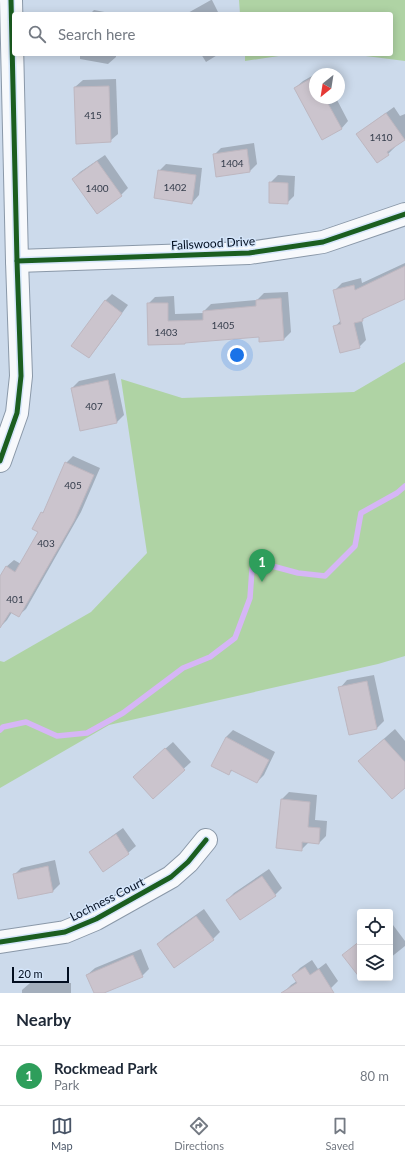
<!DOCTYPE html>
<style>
body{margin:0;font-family:Lato,sans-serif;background:#f2f2f3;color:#1f2937}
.controls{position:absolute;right:12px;bottom:12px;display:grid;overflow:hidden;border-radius:4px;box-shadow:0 2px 10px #0003}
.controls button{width:36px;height:36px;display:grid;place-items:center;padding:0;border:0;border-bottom:1px solid #e0e1e3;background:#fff;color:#1f2937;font:20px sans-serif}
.compass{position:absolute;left:309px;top:68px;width:36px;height:36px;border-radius:50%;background:#fff;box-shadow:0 2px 10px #0003;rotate:210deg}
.scale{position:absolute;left:12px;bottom:10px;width:57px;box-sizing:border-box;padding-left:4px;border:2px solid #020e20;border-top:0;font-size:11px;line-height:14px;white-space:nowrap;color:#020e20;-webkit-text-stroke:3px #d4e5fa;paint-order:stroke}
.you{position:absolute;left:237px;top:355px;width:14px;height:14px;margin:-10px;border:3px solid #fff;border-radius:50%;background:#1a73e8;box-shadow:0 0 0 6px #1a73e833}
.badge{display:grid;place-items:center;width:26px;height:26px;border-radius:50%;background:#495567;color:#fff;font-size:13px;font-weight:700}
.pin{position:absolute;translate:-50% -33px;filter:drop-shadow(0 1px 2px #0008)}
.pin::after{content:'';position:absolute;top:21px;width:14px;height:12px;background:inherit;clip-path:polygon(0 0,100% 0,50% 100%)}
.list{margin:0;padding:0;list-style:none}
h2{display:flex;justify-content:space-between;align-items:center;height:52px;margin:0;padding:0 16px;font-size:17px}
h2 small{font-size:13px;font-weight:400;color:#747a83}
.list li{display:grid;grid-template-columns:26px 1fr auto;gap:12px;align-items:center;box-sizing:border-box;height:60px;padding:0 16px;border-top:1px solid #e0e1e3}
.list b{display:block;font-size:15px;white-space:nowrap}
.list p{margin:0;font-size:13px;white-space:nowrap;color:#747a83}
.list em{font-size:13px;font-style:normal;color:#747a83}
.icon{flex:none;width:22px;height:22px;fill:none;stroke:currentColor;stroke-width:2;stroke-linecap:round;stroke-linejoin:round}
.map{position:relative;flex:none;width:405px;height:993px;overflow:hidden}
.search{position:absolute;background:#fff;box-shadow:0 2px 10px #0003;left:12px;right:12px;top:12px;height:44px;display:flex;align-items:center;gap:10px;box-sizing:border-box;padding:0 14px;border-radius:4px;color:#747a83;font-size:15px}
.sheet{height:112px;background:#fff}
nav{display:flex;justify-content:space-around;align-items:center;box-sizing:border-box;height:56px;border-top:1px solid #e0e1e3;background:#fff;font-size:11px;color:#747a83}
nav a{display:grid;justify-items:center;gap:2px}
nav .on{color:#495567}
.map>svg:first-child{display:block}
.green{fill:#afd3a4}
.shadow{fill:#0003}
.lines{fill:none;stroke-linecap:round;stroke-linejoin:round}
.stream{stroke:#d6b6f6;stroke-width:5.5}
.building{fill:#cbc4cd;stroke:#beb7c0}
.minor-casing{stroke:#8a98a8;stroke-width:24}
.minor{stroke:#f7f9fc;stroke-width:22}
.cycleway-casing{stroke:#d4e5fa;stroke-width:8}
.cycleway{stroke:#1b5e20;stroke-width:5}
.labels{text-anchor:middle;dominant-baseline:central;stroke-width:3;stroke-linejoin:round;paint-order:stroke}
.number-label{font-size:10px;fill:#343c4b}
.street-label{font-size:12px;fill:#020e20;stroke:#d4e5fa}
</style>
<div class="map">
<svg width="405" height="993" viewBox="0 0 405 993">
<rect width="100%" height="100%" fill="#ccdaeb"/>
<g class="green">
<path d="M239 0H405V61L350 54H391V14H240Z"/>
<path d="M245 54H292L245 61Z"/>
<path d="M405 362V656L378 664 109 725 0 788V661L4 662 91 612 147 553 121 379 182 398 354 392Z"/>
</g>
<g class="shadow">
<path d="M211 0H212L219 14H186Z"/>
<path d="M94 10 115 14H90Z"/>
<path d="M80 54H116V57L108 64 80 59Z"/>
<path d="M201 54H219L206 62Z"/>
<path d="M321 71 323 74H315V98H336L348 121 341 129 295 88 303 81Z"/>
<path d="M116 79 118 134 110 141 75 87 83 80Z"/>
<path d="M394 107 400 116 405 114V139L394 146 395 147 388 154 358 135 365 128Z"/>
<path d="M254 143 257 164 250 171 217 176 214 155 221 148Z"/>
<path d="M105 155 128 188 121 195 73 179 80 172Z"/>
<path d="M166 164 202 168 199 195 192 203 159 171Z"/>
<path d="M278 175 295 176 294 196 287 203 270 183Z"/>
<path d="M405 263V298L366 316 362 321 366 340 359 347 335 327 341 320 335 290 342 283 361 278 362 283Z"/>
<path d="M288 292 291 332 284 339 259 336 186 342 148 304 155 297 174 296 175 314 204 313V311L211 304 257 300 264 293Z"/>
<path d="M112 294 128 305 95 350 88 357 105 301Z"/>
<path d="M115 373 124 415 117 422 72 388 79 381Z"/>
<path d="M73 456 100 468 81 512 26 609 18 616 12 612 7 620 0 627V578L6 567 14 560 21 564 40 532 42 513 46 509 66 463Z"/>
<path d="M374 675 384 721 377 728 340 688 347 680Z"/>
<path d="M395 729 405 741V786L370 751Z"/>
<path d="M233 730 275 752 264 775 257 782 233 770 228 774 226 737Z"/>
<path d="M173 742 191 762 153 797 141 770Z"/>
<path d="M289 792 317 795 315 820 327 821 326 836 319 843H308L301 850 282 799Z"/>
<path d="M123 828 136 846 128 853 103 870 91 853 98 846Z"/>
<path d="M55 860 60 884 53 891 19 898 14 875 21 868Z"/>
<path d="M269 869 282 888 275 895 227 900 234 893Z"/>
<path d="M204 909 220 932 213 939 158 944 165 937Z"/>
<path d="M390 921 405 941V946L390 958Z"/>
<path d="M141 949 149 969 142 976 102 993H95L87 975 95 968Z"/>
<path d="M312 960 318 969 326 963 338 981 331 988 324 993H284V992L291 985 297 981 293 975 300 968Z"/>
<path d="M30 983H71V993H22V990Z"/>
</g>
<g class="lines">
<path class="stream" d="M0 730 3 727 26 722 57 736 87 733 123 713 183 668 210 657 235 638 250 598 252 569 272 566 298 573 325 576 355 546 361 513 397 493 405 486"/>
</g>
<g class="building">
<path d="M315 76V98H325L342 129 322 140 294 88Z"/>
<path d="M109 86 111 142 76 144 74 87Z"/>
<path d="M386 113 405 140 387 152 389 155 377 163 356 134Z"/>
<path d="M247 149 250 172 216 177 213 154Z"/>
<path d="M97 161 122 196 97 214 72 179Z"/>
<path d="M158 170 196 175 192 204 154 198Z"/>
<path d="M269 182 288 183V204L269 203Z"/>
<path d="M405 266V299L362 319 363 321 354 323 360 348 340 353 333 326 341 324 333 290 354 285 355 290Z"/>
<path d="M281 298 284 340 259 342V337L185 343V344L148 345 147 303H168V321L203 320V311L256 306V300Z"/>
<path d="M105 300 122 313 89 358 71 346Z"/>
<path d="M108 380 117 423 80 431 71 388Z"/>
<path d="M65 462 94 475 74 521 19 617 10 612 0 628V576L6 566 15 572 38 532 32 529 41 512 43 513Z"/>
<path d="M367 681 377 729 349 735 338 687Z"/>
<path d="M226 737 269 760 257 783 231 770 229 775 211 766Z"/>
<path d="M384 739 405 762V788L392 799 358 761Z"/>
<path d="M165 748 185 770 153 799 133 777Z"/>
<path d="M281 799 310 802 308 827 320 828 319 844 302 842V851L276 848Z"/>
<path d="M116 834 129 854 103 872 89 852Z"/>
<path d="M48 866 53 892 18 899 13 874Z"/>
<path d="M262 876 276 896 240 920 226 900Z"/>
<path d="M196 916 214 940 174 968 157 944Z"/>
<path d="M360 941V978L342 955Z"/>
<path d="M133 955 143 977 104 993H94L86 975Z"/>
<path d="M305 967 310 975 319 969 334 993H281L297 983 292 975Z"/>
</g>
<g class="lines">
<g class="minor-casing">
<g id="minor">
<path d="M17 261 249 253 323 242 405 214"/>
<path d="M0 461 17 413 21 376 17 261 11 0"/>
<path d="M0 942 65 932 96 919 171 877 188 862 206 840"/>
</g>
</g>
<use href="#minor" class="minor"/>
<g class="cycleway-casing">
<g id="cycleway">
<path d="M17 261 249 253 323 242 405 214"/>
<path d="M0 461 17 413 21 376 17 261 11 0"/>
<path d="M0 942 65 932 96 919 171 877 188 862 206 840"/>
</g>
</g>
<use href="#cycleway" class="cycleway"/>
</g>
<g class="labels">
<g class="number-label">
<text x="93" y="115">415</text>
<text x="381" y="137">1410</text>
<text x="232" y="163">1404</text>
<text x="175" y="187">1402</text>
<text x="97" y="188">1400</text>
<text x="223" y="325">1405</text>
<text x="166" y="332">1403</text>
<text x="94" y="406">407</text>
<text x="73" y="485">405</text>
<text x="46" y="543">403</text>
<text x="15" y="599">401</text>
</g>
<g class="street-label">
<text transform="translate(213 243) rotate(-3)">Fallswood Drive</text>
<text transform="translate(107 899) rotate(-27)">Lochness Court</text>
</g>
</g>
</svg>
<div class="controls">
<button><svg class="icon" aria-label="locate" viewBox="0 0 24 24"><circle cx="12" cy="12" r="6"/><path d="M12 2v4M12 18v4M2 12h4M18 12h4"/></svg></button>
<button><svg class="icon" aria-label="layers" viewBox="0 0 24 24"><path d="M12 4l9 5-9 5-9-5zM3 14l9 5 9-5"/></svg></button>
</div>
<svg class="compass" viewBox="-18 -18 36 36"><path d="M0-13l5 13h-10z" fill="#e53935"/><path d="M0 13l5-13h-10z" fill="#747a83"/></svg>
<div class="scale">20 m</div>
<div class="you"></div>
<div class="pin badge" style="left:262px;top:582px;background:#2e9e5b">1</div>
<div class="search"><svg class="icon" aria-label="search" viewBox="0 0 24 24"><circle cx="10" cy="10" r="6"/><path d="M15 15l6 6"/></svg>Search here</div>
</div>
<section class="sheet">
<h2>Nearby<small></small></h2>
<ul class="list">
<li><span class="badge" style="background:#2e9e5b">1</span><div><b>Rockmead Park</b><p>Park</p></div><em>80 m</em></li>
</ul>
</section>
<nav>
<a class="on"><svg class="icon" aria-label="map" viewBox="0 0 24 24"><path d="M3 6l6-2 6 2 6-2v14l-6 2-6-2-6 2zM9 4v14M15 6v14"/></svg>Map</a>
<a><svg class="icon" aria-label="directions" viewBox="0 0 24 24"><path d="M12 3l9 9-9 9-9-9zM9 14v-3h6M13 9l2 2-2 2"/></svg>Directions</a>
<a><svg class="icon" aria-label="saved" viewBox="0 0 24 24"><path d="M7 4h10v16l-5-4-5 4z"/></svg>Saved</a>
</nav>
